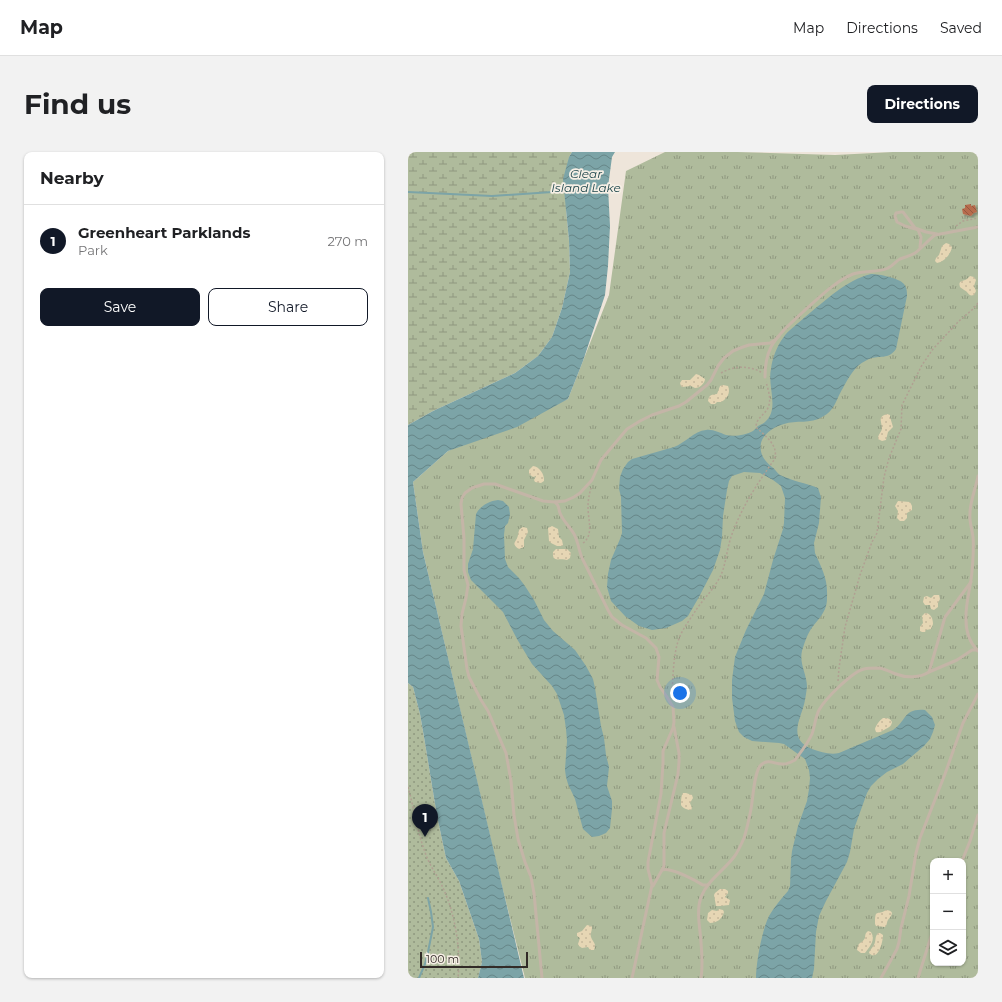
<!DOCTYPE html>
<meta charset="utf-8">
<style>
body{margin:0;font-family:Montserrat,sans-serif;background:#f2f2f2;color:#202124}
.controls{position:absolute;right:12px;bottom:12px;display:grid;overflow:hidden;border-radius:8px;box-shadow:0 1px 3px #0004}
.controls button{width:36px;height:36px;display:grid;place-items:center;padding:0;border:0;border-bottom:1px solid #e0e0e0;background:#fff;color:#202124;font:20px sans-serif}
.scale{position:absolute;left:12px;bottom:10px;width:108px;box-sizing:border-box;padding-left:4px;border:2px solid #322b27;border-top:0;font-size:11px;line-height:14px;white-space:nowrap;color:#322b27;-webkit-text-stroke:3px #f6efe5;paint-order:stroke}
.you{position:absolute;left:272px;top:541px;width:14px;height:14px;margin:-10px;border:3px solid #fff;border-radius:50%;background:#1a73e8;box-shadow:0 0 0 6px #1a73e833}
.badge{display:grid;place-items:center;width:26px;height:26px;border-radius:50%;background:#111827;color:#fff;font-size:13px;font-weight:700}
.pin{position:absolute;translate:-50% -33px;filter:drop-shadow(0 1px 2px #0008)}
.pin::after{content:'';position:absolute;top:21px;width:14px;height:12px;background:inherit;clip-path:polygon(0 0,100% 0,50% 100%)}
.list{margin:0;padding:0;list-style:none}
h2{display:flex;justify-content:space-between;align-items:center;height:52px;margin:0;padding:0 16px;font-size:17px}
h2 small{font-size:13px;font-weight:400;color:#757577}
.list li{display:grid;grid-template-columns:26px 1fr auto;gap:12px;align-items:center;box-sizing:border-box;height:72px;padding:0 16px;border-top:1px solid #e0e0e0}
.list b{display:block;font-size:15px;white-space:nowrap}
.list p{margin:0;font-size:13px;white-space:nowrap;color:#757577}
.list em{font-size:13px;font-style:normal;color:#757577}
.actions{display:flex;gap:8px;padding:12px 16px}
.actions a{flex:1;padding:9px 0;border:1px solid #111827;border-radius:8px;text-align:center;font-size:14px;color:#111827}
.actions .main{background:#111827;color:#fff}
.icon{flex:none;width:22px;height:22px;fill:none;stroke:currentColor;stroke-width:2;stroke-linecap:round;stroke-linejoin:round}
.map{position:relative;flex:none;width:570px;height:826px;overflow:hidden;border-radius:8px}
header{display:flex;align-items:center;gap:24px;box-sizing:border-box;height:56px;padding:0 20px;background:#fff;border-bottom:1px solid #e0e0e0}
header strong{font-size:19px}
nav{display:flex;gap:22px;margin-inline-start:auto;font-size:14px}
.intro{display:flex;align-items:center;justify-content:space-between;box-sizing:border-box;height:96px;padding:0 24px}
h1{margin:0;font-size:28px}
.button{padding:10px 18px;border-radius:8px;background:#111827;color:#fff;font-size:14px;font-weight:700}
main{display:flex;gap:24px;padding:0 24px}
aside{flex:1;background:#fff;border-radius:8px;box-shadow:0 1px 3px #0004}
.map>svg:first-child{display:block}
.grass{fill:url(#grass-tufts);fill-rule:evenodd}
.wetland{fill:url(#wetland-marsh)}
.sand{fill:url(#sand-dots)}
.park{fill:url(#park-dots)}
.water{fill:url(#water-waves)}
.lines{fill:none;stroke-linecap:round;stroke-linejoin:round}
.stream{stroke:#7ca4a7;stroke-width:2}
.building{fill:url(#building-back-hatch);filter:url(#shadow)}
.path{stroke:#b0a092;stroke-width:1.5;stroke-dasharray:2 2;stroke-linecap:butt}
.lane{stroke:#c4b5a7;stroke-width:3}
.labels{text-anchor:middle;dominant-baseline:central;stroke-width:3.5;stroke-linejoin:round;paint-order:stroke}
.water-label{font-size:12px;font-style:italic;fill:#21494e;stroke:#f6efe5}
</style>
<header>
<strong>Map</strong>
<nav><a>Map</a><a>Directions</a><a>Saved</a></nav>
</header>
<div class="intro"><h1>Find us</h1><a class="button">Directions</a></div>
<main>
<aside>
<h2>Nearby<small></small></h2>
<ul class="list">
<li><span class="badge">1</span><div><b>Greenheart Parklands</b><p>Park</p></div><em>270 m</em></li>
</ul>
<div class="actions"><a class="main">Save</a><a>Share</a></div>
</aside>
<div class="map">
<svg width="570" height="826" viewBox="0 0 570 826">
<defs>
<pattern id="grass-tufts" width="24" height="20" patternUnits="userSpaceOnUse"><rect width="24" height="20" fill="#afbb9c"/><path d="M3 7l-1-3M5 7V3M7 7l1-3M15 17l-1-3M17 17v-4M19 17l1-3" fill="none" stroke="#8f987f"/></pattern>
<pattern id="wetland-marsh" width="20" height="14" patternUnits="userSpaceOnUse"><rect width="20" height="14" fill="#afbb9c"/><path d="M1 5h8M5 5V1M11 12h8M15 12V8" fill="none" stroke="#8f987f"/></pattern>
<pattern id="sand-dots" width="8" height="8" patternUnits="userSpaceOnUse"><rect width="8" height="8" fill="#e6d6b4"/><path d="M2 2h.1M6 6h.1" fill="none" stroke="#c6b89b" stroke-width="1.8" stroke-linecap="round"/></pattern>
<pattern id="park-dots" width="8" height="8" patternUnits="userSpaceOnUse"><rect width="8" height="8" fill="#afbb9c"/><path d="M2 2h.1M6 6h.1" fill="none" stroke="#8f987f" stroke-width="1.8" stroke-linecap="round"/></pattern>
<pattern id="water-waves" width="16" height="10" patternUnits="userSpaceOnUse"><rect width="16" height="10" fill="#7ca4a7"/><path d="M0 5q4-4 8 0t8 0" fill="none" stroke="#668688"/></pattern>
<pattern id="building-back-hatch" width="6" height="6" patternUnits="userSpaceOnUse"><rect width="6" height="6" fill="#b76c4e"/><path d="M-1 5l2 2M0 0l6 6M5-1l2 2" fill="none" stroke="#955941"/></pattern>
<filter id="shadow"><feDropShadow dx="2" dy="2" stdDeviation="1" flood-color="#0004"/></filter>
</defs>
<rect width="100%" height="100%" fill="#eee5da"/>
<path class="grass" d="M257 0H329L427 3 485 0H570V826H117L90 718 15 400 5 330 40 299 160 247 201 143 218 19ZM525 709H555V811H525Z"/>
<path class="wetland" d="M0 0H164L161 5 158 58 161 89 162 120 154 156 144 185 130 204 107 221 25 259 0 273Z"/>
<g class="sand">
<path d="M538 91 541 92 544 95C543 102 536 110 529 111L527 109 528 106 531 103 534 94Z"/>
<path d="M562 124 566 125 568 128 566 134 568 139 566 143C560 145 561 140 556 138 555 137 553 136 552 135 550 128 554 130 559 127 560 126 561 125 562 124Z"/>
<path d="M288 222 291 223 297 227C297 231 292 236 287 236L283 234 274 235 273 234 272 231 274 228H282Z"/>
<path d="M315 233 320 234C323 241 319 247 313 250H309L307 252H303L300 249C301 242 304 243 309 242L312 234Z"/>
<path d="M479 262 482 263V265L485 275 480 280 478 288 474 289 470 287C470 282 473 281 474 277 474 269 469 265 479 262Z"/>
<path d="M125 314C131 314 137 323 136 329L133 331 127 330 126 328 128 324 125 325 121 322V318Z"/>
<path d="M490 349 502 350 504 354V358L499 361V366L496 369H492L489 366 490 359 487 354Z"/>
<path d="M144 374 150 377 151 385 154 388 155 393 154 394H149L143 391 141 389 140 376Z"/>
<path d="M115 375 119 376 120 380 116 388V395L111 397C102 391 109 390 110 383 111 378 111 377 115 375Z"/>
<path d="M148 397H159L163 401 162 406 159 408C152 405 144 412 145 400Z"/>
<path d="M526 443H531L532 447 530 451V455L526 458 523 457 522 453H517L515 450 516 445 519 444 523 446Z"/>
<path d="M517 461C523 461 525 467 525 472L523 477 518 478 517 480H514L512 479V475L515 471 514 464Z"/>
<path d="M475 566C479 566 482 566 484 570 483 575 481 575 476 578 473 579 473 581 468 580L467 577C468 573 472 568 475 566Z"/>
<path d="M275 641H278L284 643 285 646 282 651 284 656 283 658C280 658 274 656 273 653 273 651 273 643 275 641Z"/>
<path d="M312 737H317L320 739V741L317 745 322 748 321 753 312 754H308L306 743 307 741Z"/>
<path d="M311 757 315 758 316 760C314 767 309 771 302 771L299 768 300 761 304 758 309 759Z"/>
<path d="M478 758C488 759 483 764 480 768 479 769 479 772 478 774L477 775 468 774 467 772C467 756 469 764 478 758Z"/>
<path d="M179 773 183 774 184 775C184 779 182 782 183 785 185 791 189 791 186 798H182L180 795 174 796 171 794 170 792 172 786 169 784V781L174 779Z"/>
<path d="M460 779 463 780C468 788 462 794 457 801H453L449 798C450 789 454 792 457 786 457 785 457 783 458 781Z"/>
<path d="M470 781H472L475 783C475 790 470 810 461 801 462 797 466 795 467 790 468 786 467 785 470 781Z"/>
</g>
<path class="park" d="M0 531 5 535 12 562 17 591 29 664 38 706 51 729 71 787 74 810 70 826H0Z"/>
<g class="water">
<path d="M164 0H207L204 5 200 35 202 74 200 114 197 143 175 209 160 247 109 275 40 299 5 330 15 400 116 826H70L74 810 71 787 51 729 38 706 29 664 17 591 12 562 5 535 0 531V273L25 259 107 221 130 204 144 185 154 156 162 120 161 89 155 27 161 5Z"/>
<path d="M463 122C471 122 491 126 496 132 499 136 499 140 499 144L488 197C480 208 472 203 461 207 457 209 451 212 448 216 444 220 438 230 435 236 428 247 427 259 414 265 403 272 388 268 376 272 367 274 355 282 353 291 351 301 356 309 364 315 367 317 369 321 372 323 384 329 398 331 410 336L413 345 411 371 406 391 407 401C414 417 420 427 419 445 419 447 419 451 418 454 416 462 408 470 403 477 399 483 396 492 394 499 391 512 399 522 399 535 398 542 397 550 395 556 389 574 383 588 404 597 413 600 422 603 431 601L485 578C499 569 495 556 517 558L524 565 527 573 525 580 522 587 516 594 503 605 495 612 479 620 470 627 463 634 459 641 446 677 442 700 439 710 418 749 411 764 408 780 406 817 404 826H348C348 811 354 778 361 764 366 755 373 747 380 739L382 734 383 708 384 699 390 674 399 649 401 637 402 626 401 618 397 607 376 592 371 591 344 589 336 585 331 580 327 569 324 546V528L327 505 338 478 356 442 365 408 375 377 376 371 377 346 373 334 365 328 352 321 336 320 324 324 321 329 319 338 315 364 314 385 312 398 305 418 291 445 280 464 274 469 258 476 244 478 231 474 217 464 203 449 199 435 200 422 203 408 212 387 214 381 213 345 211 337 212 325 215 317 220 310 224 307 266 295C277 291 286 279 298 278 305 277 312 281 318 283 326 285 338 283 345 279 348 277 349 274 352 273 355 271 355 272 357 270 372 257 359 234 363 217 364 207 369 194 375 186 380 178 390 172 397 165 417 149 438 128 463 122Z"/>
<path d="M90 348 95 349 101 355 102 362 100 371 97 374 96 383 97 407 100 415 111 426 117 434 126 448 136 468 145 479 167 498 178 514 185 527 187 536 193 574 196 586 198 603 201 615 199 634 204 649V657L202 676 198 681 191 684 184 685 175 677 167 647 160 632 158 625 157 618 159 589 158 577 156 563 149 542 144 534 124 512 109 487 95 460 63 428 60 420V412L65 397 68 362C72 354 81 349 90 348Z"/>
</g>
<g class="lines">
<g class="stream">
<path d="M0 40 84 44 159 39"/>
<path d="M11 826 17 812 20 800 25 775 23 760 20 746"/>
</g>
</g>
<path class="building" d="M563 52V54L567 53 569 60 566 61 563 64 555 62 554 57 557 56V53Z"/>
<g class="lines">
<g class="path">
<path d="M548 74 555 69 570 66"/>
<path d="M313 221C325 214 340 213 353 220"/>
<path d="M175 391C186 383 180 368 180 355 180 349 181 343 183 336"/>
<path d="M430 529 431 516 437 475 452 423 464 390 469 381 476 325 481 306 493 277 494 253 514 213 525 197 551 169 565 157 570 151"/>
<path d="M264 544C265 526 265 500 272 484 276 475 283 466 288 458 296 446 307 436 313 423 318 411 319 397 323 385 333 356 349 332 366 308 372 294 357 284 348 275 348 265 359 262 361 253 363 246 360 237 358 230"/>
<path d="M0 635C6 656 9 679 17 700 21 713 30 724 35 736 47 761 53 798 50 826"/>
</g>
<g class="lane">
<path d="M510 78 513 85 512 95"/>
<path d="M511 78 497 74 489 70 487 64 488 61 493 60H495L507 76 518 80 529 82"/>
<path d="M357 225C357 214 358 205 363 195 371 181 384 170 396 159 411 146 426 130 445 122 456 118 471 121 480 116 485 114 488 109 492 107 497 105 502 104 507 101 514 96 520 88 527 83L570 75"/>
<path d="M570 324C568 335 562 350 562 361 561 369 564 377 565 385 566 396 565 408 564 419 563 435 557 452 558 468 558 479 562 491 570 499"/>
<path d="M147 350C152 354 150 356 152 361 155 369 162 375 166 382 170 389 171 399 174 406L200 458 204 465 214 473 238 486 248 496 251 505 249 528 252 535 259 545 265 555 266 570 265 576 255 599V611L253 642 240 710V717L244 733 224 826"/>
<path d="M521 520 549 508 564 498H570"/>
<path d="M554 709 562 689 570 663"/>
<path d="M254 718C264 715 286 728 295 733H299L301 732"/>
<path d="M245 734 254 718 256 714V681L270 622 271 610V601L266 575"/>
<path d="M134 826 126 741 123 725 117 710 110 687 106 663 103 629 98 601 80 559 73 548 61 525 59 517 53 474 54 462 58 446 60 433 56 418V386L53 352 54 346 57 341 64 336 76 332H87L135 349 146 350 157 349 166 345 172 341 184 328 193 308 219 277 232 269 244 263 271 254 278 250 299 233 303 228 310 214 316 206 325 199 332 196 341 193 362 191 367 188 371 184"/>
<path d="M293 826C295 814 294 802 293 790 292 775 288 759 293 745 299 729 316 718 326 705 330 700 333 693 336 686 339 677 341 667 343 657 345 647 346 619 353 613 361 606 367 613 376 612 380 612 383 610 387 608 393 600 400 591 404 582 407 574 407 566 411 558 417 547 444 520 456 517 460 516 467 516 471 516 477 517 483 520 488 522 498 526 512 526 521 520L537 465 540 461 563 430"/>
<path d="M473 826 489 797 491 790 493 776 501 744 508 701 512 686 537 622 555 571 570 542"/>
<path d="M510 826 525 778"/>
</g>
</g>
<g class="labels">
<g class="water-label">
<text x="178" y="21">Clear<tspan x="178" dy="14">Island Lake</tspan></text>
</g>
</g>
</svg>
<div class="controls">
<button>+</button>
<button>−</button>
<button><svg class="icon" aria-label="layers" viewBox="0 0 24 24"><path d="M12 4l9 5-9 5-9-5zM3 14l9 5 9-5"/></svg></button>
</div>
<div class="scale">100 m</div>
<div class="you"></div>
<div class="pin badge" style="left:17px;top:685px">1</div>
</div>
</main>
